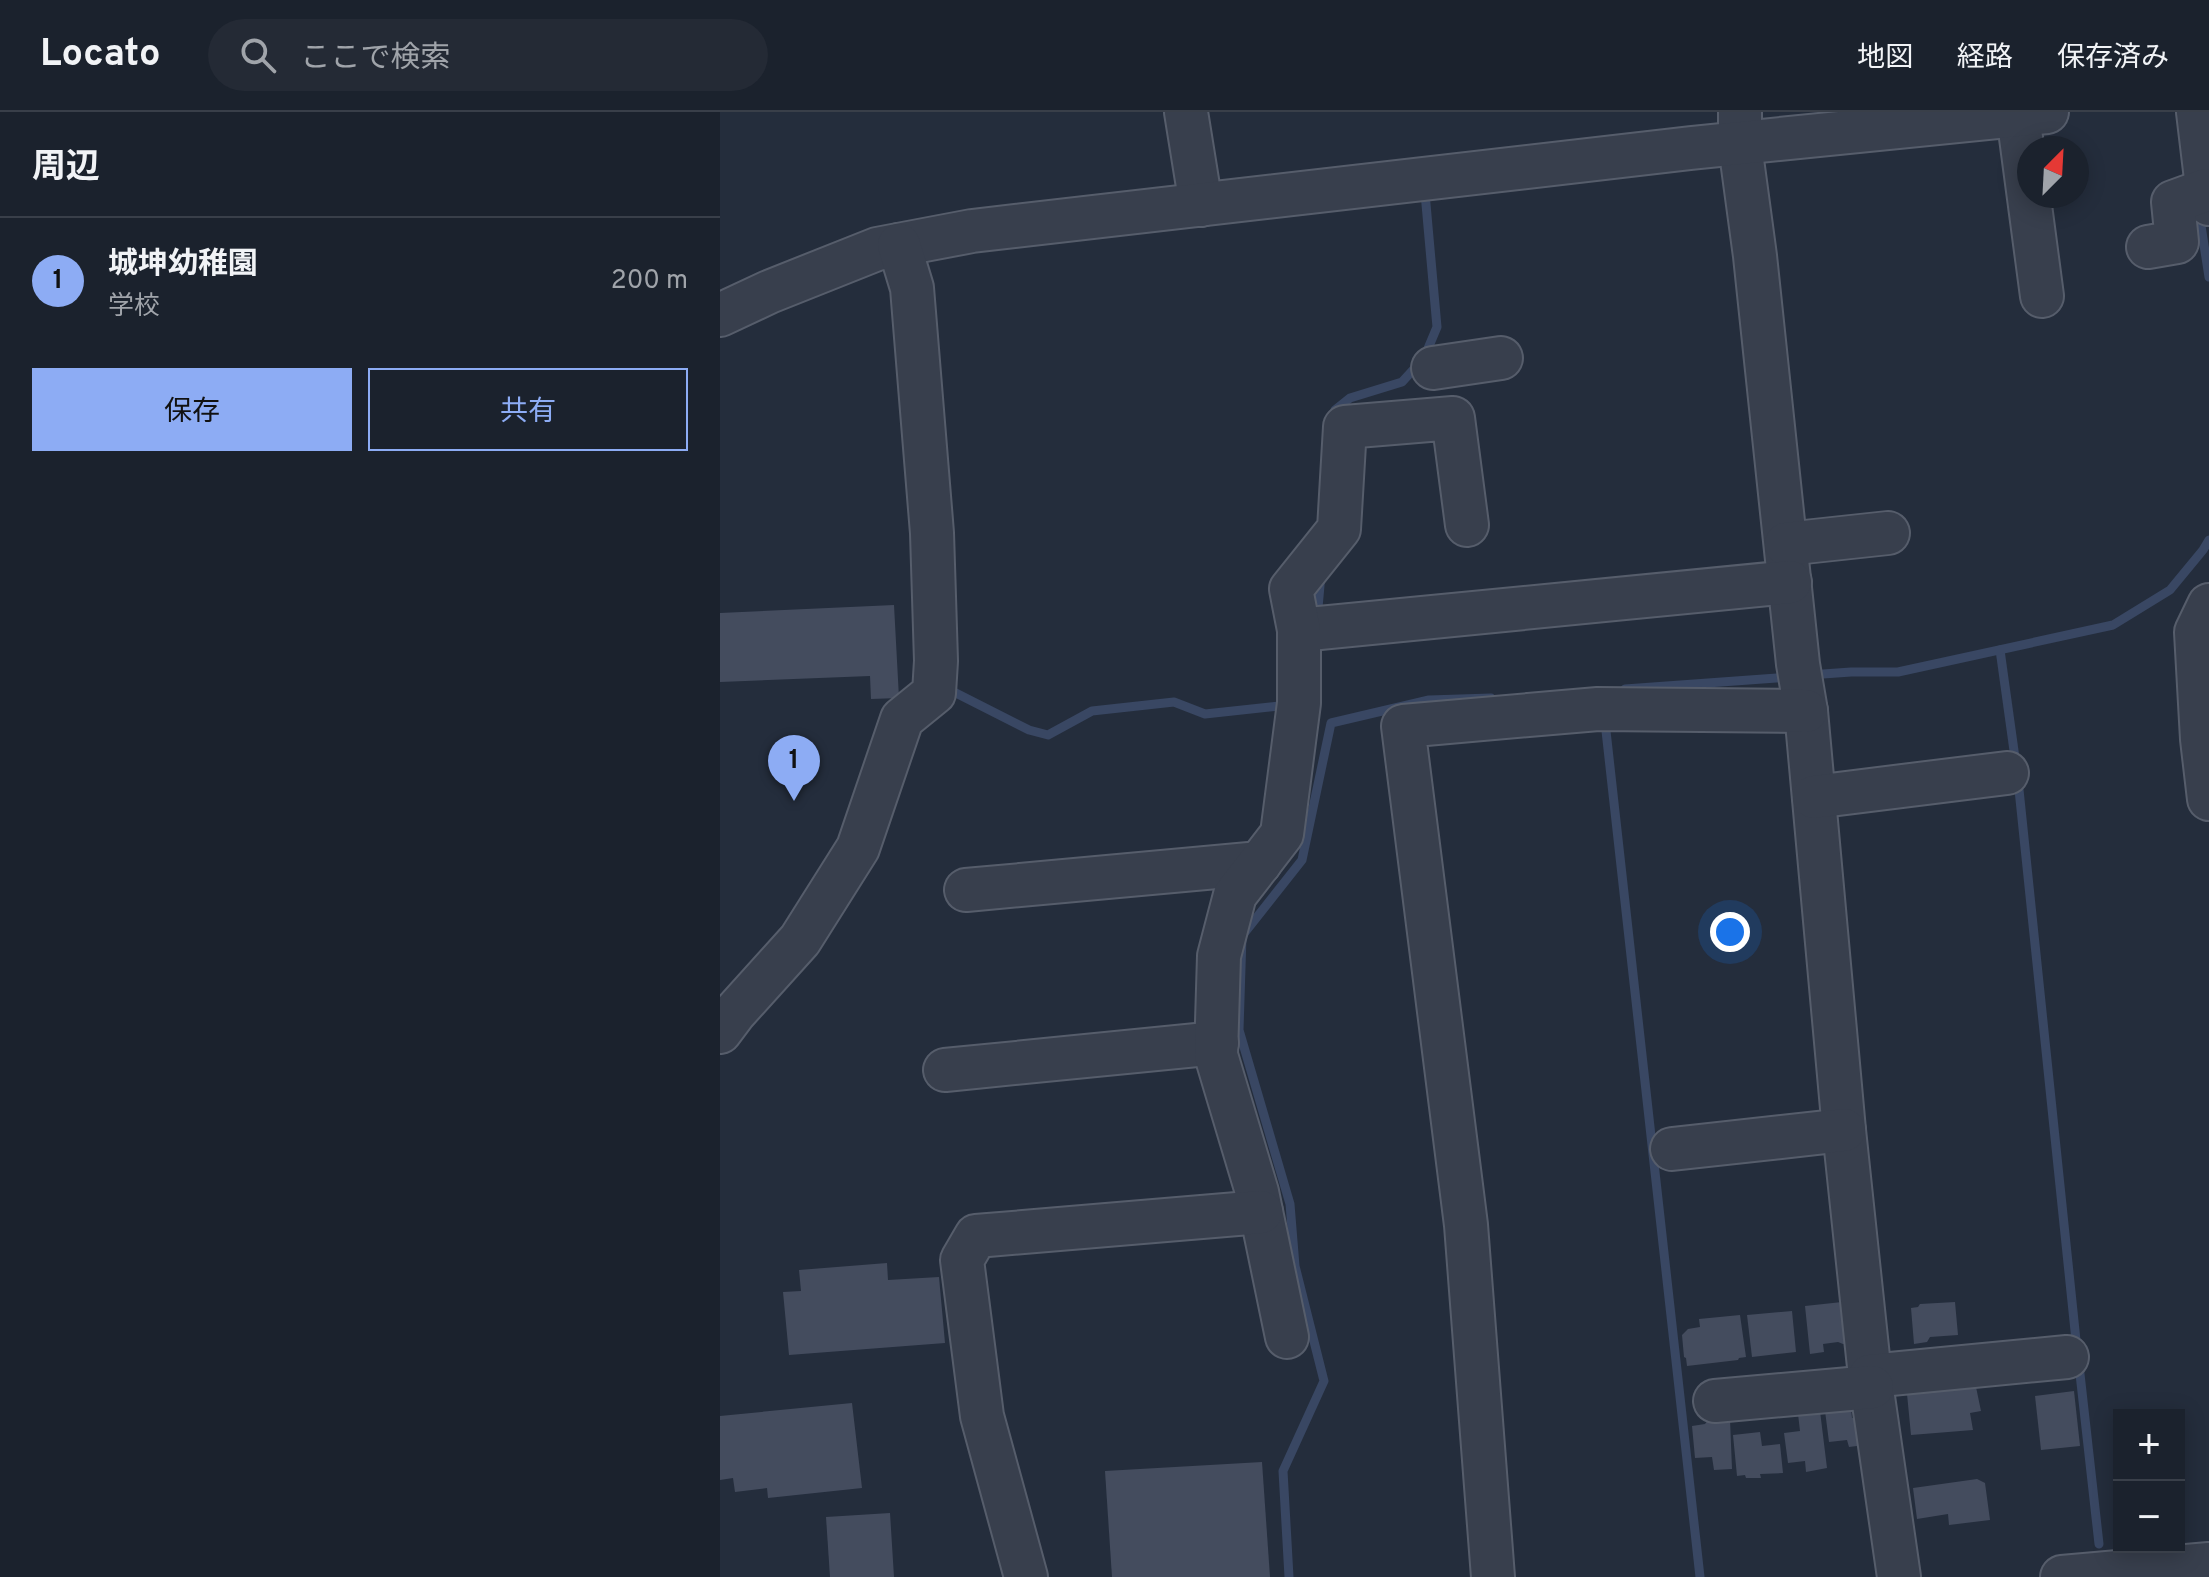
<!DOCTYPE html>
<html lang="ja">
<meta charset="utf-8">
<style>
body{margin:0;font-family:Overpass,"Noto Sans JP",sans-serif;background:#242a35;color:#f1f3f6}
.controls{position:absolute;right:24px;bottom:24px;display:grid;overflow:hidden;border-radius:0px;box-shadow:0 4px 20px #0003}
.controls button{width:72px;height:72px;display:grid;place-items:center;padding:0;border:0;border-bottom:2px solid #393f49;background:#1b222d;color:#f1f3f6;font:40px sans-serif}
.compass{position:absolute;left:1297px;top:24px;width:72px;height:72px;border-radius:50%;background:#1b222d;box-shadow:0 4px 20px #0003;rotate:24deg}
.you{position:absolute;left:1010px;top:820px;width:28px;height:28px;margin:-20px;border:6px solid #fff;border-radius:50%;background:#1a73e8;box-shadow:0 0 0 12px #1a73e833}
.badge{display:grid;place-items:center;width:52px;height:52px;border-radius:50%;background:#8dacf4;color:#111;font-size:26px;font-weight:700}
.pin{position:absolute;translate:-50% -66px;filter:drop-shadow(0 2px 4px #0008)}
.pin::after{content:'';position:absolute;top:42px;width:28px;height:24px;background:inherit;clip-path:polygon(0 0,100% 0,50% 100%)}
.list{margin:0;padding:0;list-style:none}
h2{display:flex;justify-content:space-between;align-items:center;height:104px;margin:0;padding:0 32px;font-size:34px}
h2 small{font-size:26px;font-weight:400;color:#a0a4aa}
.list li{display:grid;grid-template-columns:52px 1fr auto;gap:24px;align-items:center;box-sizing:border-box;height:128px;padding:0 32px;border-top:2px solid #393f49}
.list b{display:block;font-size:30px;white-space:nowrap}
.list p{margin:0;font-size:26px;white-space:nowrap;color:#a0a4aa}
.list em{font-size:26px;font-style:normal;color:#a0a4aa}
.actions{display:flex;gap:16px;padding:24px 32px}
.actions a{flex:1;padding:18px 0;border:2px solid #8dacf4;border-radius:0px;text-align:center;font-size:28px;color:#8dacf4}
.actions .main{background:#8dacf4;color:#111}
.icon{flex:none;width:44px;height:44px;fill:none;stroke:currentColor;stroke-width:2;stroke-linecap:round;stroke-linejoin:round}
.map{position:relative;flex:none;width:1489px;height:1465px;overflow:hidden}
header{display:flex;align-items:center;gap:48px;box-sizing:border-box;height:112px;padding:0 40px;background:#1b222d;border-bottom:2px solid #393f49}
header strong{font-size:38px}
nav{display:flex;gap:44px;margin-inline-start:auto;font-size:28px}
.search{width:560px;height:72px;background:#242a35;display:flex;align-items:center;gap:20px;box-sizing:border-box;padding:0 28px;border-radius:44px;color:#a0a4aa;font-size:30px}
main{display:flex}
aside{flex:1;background:#1b222d}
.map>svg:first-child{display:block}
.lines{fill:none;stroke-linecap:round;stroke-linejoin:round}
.stream{stroke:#394763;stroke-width:9}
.building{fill:#444c5e}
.minor-casing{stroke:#565d6b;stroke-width:46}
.minor{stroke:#383f4d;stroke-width:42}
</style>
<header>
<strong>Locato</strong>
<div class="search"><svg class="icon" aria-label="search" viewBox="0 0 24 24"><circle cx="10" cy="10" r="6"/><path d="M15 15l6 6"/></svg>ここで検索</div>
<nav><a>地図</a><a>経路</a><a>保存済み</a></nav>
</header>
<main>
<aside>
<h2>周辺<small></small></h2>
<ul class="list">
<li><span class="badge">1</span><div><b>城坤幼稚園</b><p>学校</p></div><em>200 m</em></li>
</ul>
<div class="actions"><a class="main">保存</a><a>共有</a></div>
</aside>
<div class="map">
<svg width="1489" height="1465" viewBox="0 0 1489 1465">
<rect width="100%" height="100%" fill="#242d3c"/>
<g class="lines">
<g class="stream">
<path d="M1479 101 1489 165"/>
<path d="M614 308 615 298 630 286 682 270 704 246 717 215 705 81"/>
<path d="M597 507 601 462"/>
<path d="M1280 538 1296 653"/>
<path d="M1089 563 1131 560H1178L1393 513 1450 478 1483 438 1489 428"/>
<path d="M226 576 309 618 328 623 372 599 454 590 485 602 559 594"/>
<path d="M905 577 1070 565"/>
<path d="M885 610 980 1465"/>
<path d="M1298 668 1357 1238"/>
<path d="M1359 1253 1379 1432"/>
<path d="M569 1465 563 1359 604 1269 575 1154 570 1092 519 918 522 824 582 748 611 611 709 588 771 586"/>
</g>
</g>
<g class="building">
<path d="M174 493 179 586 151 587 150 564 0 570V501Z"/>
<path d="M167 1151 168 1168 219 1165 225 1231 69 1243 63 1180 81 1179 79 1158Z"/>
<path d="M1122 1190 1138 1232H1123L1118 1230 1103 1232 1104 1240 1090 1242 1085 1194Z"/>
<path d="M1235 1190 1238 1223 1210 1225 1207 1230 1194 1232 1191 1196 1198 1195 1200 1192Z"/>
<path d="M1072 1199 1076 1240 1032 1245 1027 1203Z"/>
<path d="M1020 1203 1026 1245 1019 1246 1018 1248 967 1254 966 1246 964 1245 962 1223 968 1217 980 1215 979 1207Z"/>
<path d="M1256 1275 1261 1299 1250 1301 1253 1318 1191 1323 1187 1282Z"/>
<path d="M1354 1279 1360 1334 1321 1338 1315 1284Z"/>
<path d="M1130 1288 1132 1306 1148 1304 1145 1333 1129 1335 1127 1328 1109 1330 1104 1291Z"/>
<path d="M132 1291 142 1376 48 1386 47 1376 15 1380 13 1366 0 1368V1304Z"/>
<path d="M1100 1299 1107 1356 1086 1360 1085 1349 1068 1351 1064 1321 1080 1319 1078 1302Z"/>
<path d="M1010 1307 1012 1357 994 1358 992 1345 975 1346 972 1314 985 1312 988 1308Z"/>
<path d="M1040 1320 1042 1334 1060 1332 1063 1361 1040 1362 1041 1366H1026L1025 1363 1017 1364 1013 1323Z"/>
<path d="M542 1350 550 1465H392L385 1359Z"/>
<path d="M1257 1367 1265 1371 1270 1408 1229 1413 1228 1402 1197 1407 1193 1376Z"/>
<path d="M170 1401 174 1465H110L106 1405Z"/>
</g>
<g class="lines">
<g class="minor-casing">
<g id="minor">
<path d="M466 0 481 93"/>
<path d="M1020 0V33L1035 144 1078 552 1086 599 1124 1018 1150 1264 1179 1465"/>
<path d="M1478 0 1489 92"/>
<path d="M1298 3 1322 184"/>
<path d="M1428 135 1457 130 1453 90 1486 78"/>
<path d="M0 203 49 180 157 137 252 119 971 36 1327 0"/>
<path d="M713 256 781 246"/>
<path d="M1066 432 1168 421"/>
<path d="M1489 493 1476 520 1482 627 1489 687"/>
<path d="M579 518 1070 470"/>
<path d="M1094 685 1287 661"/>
<path d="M246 778 540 751"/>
<path d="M0 920 15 900 80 828 138 736 182 607 214 581 216 549 212 421 192 176 179 133"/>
<path d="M225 958 497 931"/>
<path d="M952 1037 1124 1018"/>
<path d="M567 1225 537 1080 496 943 499 844 515 783 562 722 579 591V518L571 477 619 417 625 315 733 306 747 413"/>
<path d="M1150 1264 1347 1245"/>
<path d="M995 1289 1152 1275"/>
<path d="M306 1465 262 1304 242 1148 256 1124 541 1100"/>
<path d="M773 1465 746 1113 683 614 878 597 1086 599"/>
<path d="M1342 1465 1489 1452"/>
</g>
</g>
<use href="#minor" class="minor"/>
</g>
</svg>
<div class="controls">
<button>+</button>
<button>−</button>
</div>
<svg class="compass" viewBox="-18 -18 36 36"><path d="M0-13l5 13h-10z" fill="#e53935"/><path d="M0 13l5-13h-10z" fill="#a0a4aa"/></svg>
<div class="you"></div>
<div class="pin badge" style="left:74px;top:689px">1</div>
</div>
</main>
